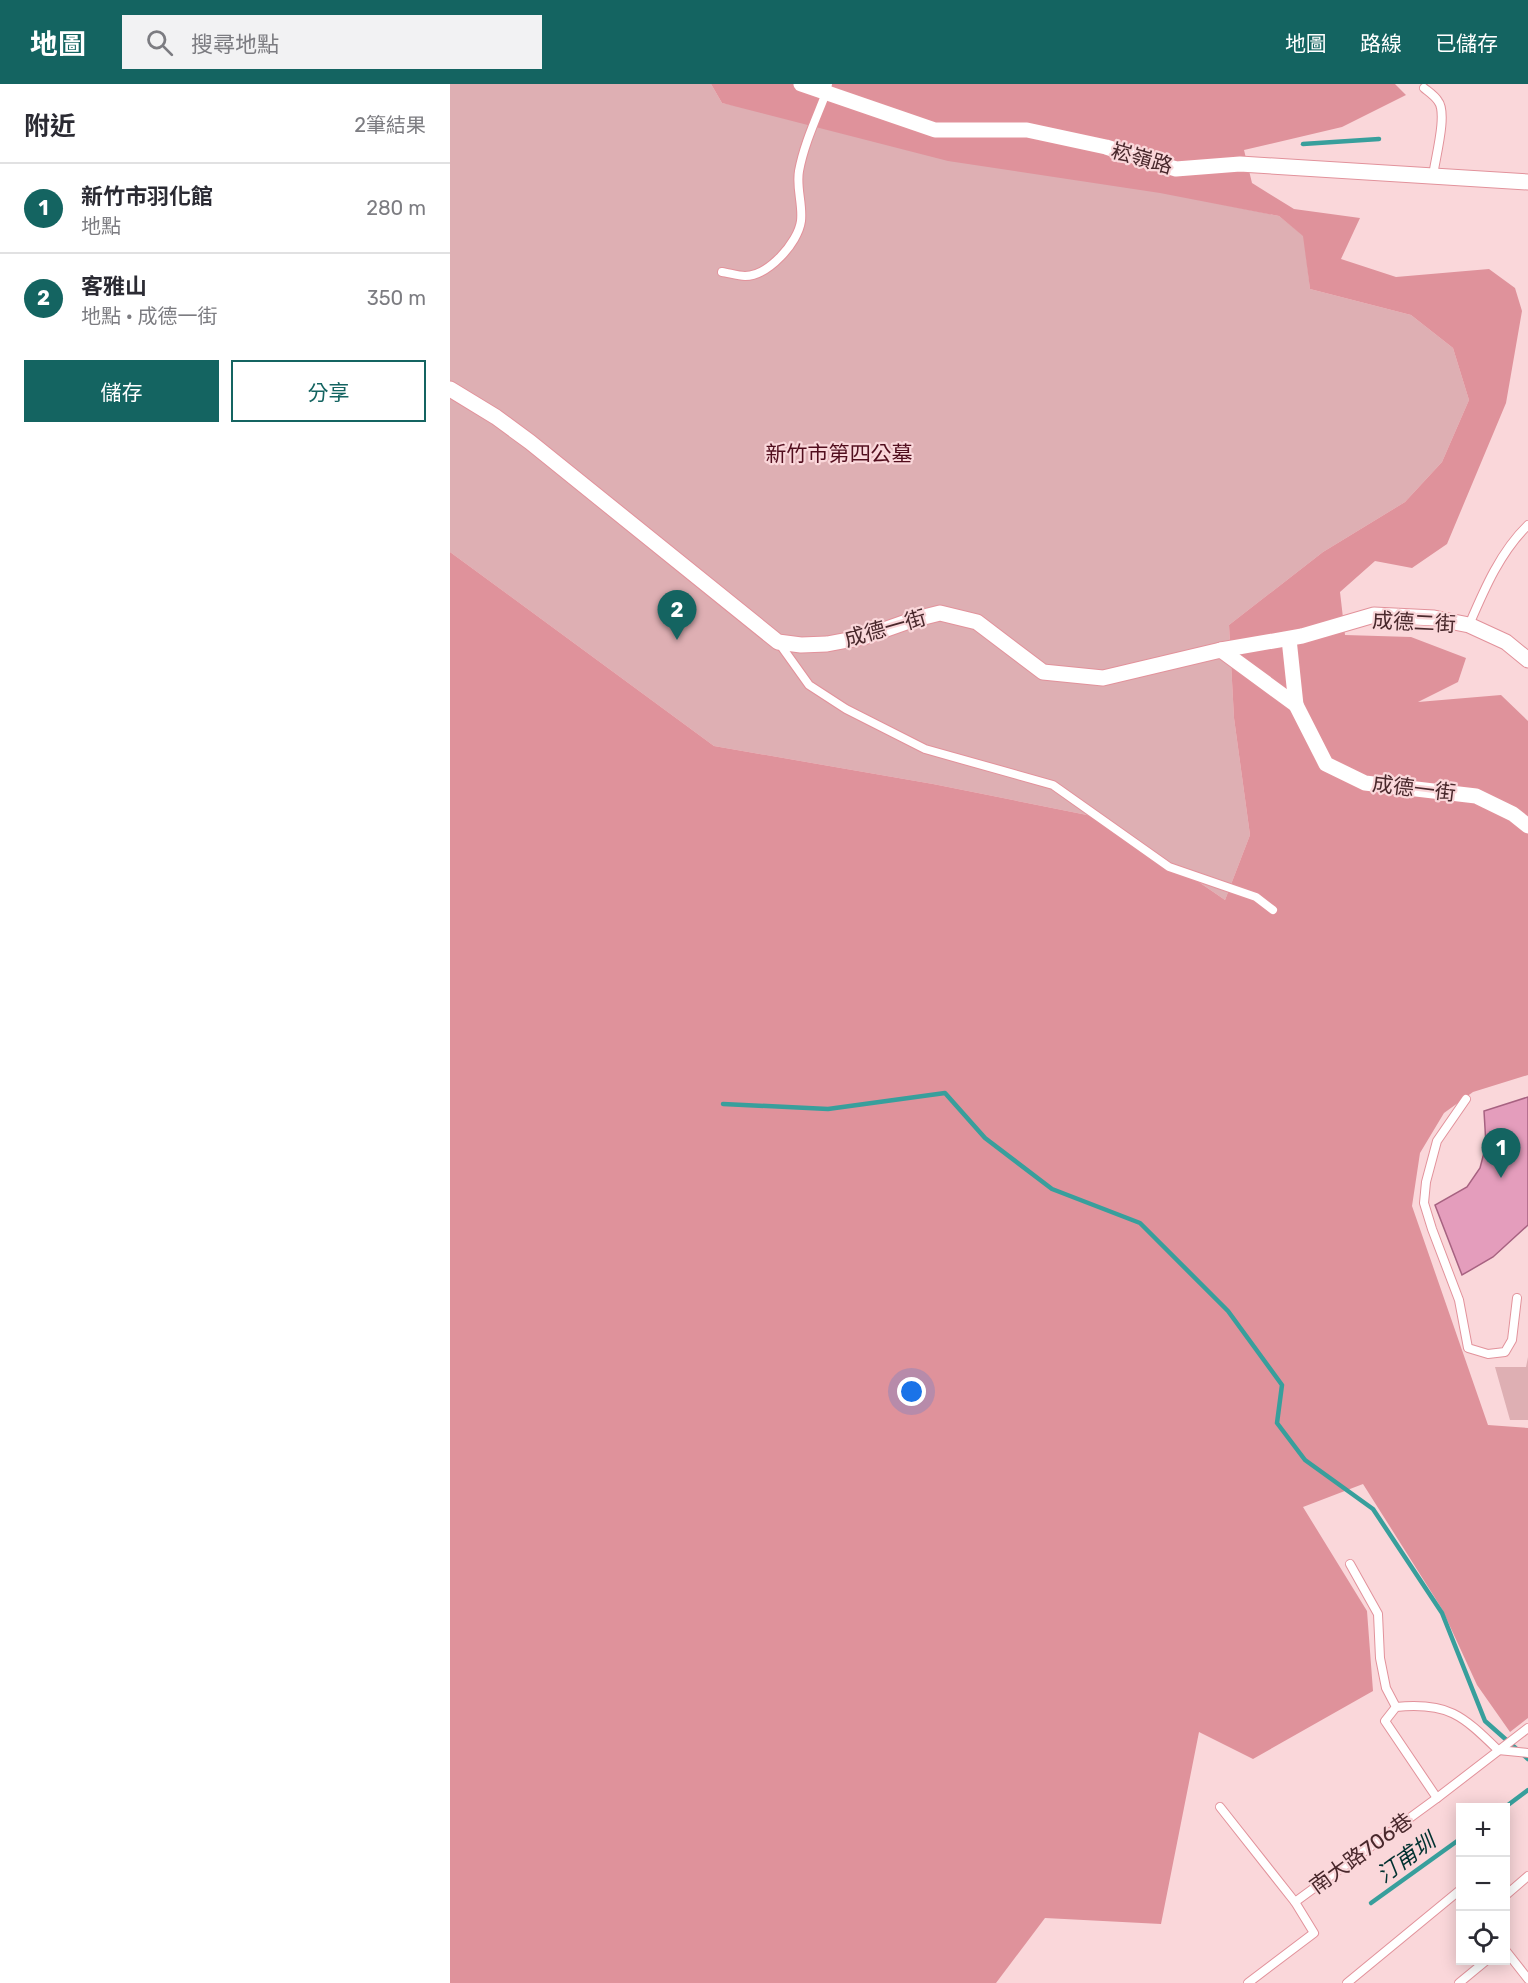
<!DOCTYPE html>
<html lang="zh-TW">
<meta charset="utf-8">
<style>
body{margin:0;font-family:Rubik,"Noto Sans TC",sans-serif;background:#f2f2f3;color:#2b2b33}
.controls{position:absolute;right:18px;bottom:18px;display:grid;overflow:hidden;border-radius:0px;box-shadow:0 3px 15px #0003}
.controls button{width:54px;height:54px;display:grid;place-items:center;padding:0;border:0;border-bottom:2px solid #e1e1e2;background:#fff;color:#2b2b33;font:30px sans-serif}
.you{position:absolute;left:462px;top:1308px;width:21px;height:21px;margin:-15px;border:4px solid #fff;border-radius:50%;background:#1a73e8;box-shadow:0 0 0 9px #1a73e833}
.badge{display:grid;place-items:center;width:39px;height:39px;border-radius:50%;background:#146461;color:#fff;font-size:20px;font-weight:700}
.pin{position:absolute;translate:-50% -50px;filter:drop-shadow(0 2px 3px #0008)}
.pin::after{content:'';position:absolute;top:32px;width:21px;height:18px;background:inherit;clip-path:polygon(0 0,100% 0,50% 100%)}
.list{margin:0;padding:0;list-style:none}
h2{display:flex;justify-content:space-between;align-items:center;height:78px;margin:0;padding:0 24px;font-size:26px}
h2 small{font-size:20px;font-weight:400;color:#7c7c81}
.list li{display:grid;grid-template-columns:39px 1fr auto;gap:18px;align-items:center;box-sizing:border-box;height:90px;padding:0 24px;border-top:2px solid #e1e1e2}
.list b{display:block;font-size:22px;white-space:nowrap}
.list p{margin:0;font-size:20px;white-space:nowrap;color:#7c7c81}
.list em{font-size:20px;font-style:normal;color:#7c7c81}
.actions{display:flex;gap:12px;padding:18px 24px}
.actions a{flex:1;padding:14px 0;border:2px solid #146461;border-radius:0px;text-align:center;font-size:21px;color:#146461}
.actions .main{background:#146461;color:#fff}
.icon{flex:none;width:33px;height:33px;fill:none;stroke:currentColor;stroke-width:2;stroke-linecap:round;stroke-linejoin:round}
.map{position:relative;flex:none;width:1078px;height:1899px;overflow:hidden}
header{display:flex;align-items:center;gap:36px;box-sizing:border-box;height:84px;padding:0 30px;background:#146461;color:#fff}
header strong{font-size:28px}
nav{display:flex;gap:33px;margin-inline-start:auto;font-size:21px}
.search{width:420px;height:54px;background:#f2f2f3;display:flex;align-items:center;gap:15px;box-sizing:border-box;padding:0 21px;border-radius:0px;color:#7c7c81;font-size:22px}
main{display:flex}
aside{flex:1;background:#fff}
.map>svg:first-child{display:block}
.green{fill:#deafb3}
.forest{fill:#df929b}
.lines{fill:none;stroke-linecap:round;stroke-linejoin:round}
.stream{stroke:#389f9c;stroke-width:4.5}
.building{fill:#e49dbc;stroke:#a76281;stroke-width:1.5}
.service-casing{stroke:#e2929b;stroke-width:10}
.minor-casing{stroke:#e2929b;stroke-width:17}
.service{stroke:#fff;stroke-width:8}
.minor{stroke:#fff;stroke-width:15}
.labels{text-anchor:middle;dominant-baseline:central;stroke-width:4.5;stroke-linejoin:round;paint-order:stroke}
.street-label{font-size:21px;fill:#49282c;stroke:#fad7da}
.park-label{font-size:21px;fill:#510d1d;stroke:#fad7da}
.water-label{font-size:22px;font-style:italic;fill:#003130;stroke:#fad7da}
</style>
<header>
<strong>地圖</strong>
<div class="search"><svg class="icon" aria-label="search" viewBox="0 0 24 24"><circle cx="10" cy="10" r="6"/><path d="M15 15l6 6"/></svg>搜尋地點</div>
<nav><a>地圖</a><a>路線</a><a>已儲存</a></nav>
</header>
<main>
<aside>
<h2>附近<small>2筆結果</small></h2>
<ul class="list">
<li><span class="badge">1</span><div><b>新竹市羽化館</b><p>地點</p></div><em>280 m</em></li>
<li><span class="badge">2</span><div><b>客雅山</b><p>地點 · 成德一街</p></div><em>350 m</em></li>
</ul>
<div class="actions"><a class="main">儲存</a><a>分享</a></div>
</aside>
<div class="map">
<svg width="1078" height="1899" viewBox="0 0 1078 1899">
<rect width="100%" height="100%" fill="#fad7da"/>
<g class="green">
<path d="M0 0H261L272 19 829 132 854 152 860 205 961 231 1003 264 1019 316 992 378 955 418 873 468 779 541 784 634 800 751 775 816 657 735 483 700 264 662 0 468Z"/>
<path d="M1078 1273V1336H1060L1045 1283H1076Z"/>
</g>
<path class="forest" d="M261 0H945L956 11 892 43 794 66 802 99 844 125 910 134 891 175 946 193 1039 185 1065 204 1072 227 1056 319 997 460 962 484 925 477 890 508 895 551 961 553 1016 574 1008 598 968 618 1051 611 1078 637V991L1023 1008 994 1029 970 1069 962 1122 1038 1341 1078 1344V1634L1060 1648 1027 1601 992 1525 913 1400 853 1423 917 1527 923 1607 803 1675 749 1648 711 1840 595 1834 546 1899H0V468L264 662 483 700 657 735 775 816 800 751 784 634 779 541 873 468 955 418 992 378 1019 316 1003 264 961 231 860 205 853 152 829 132 710 109 498 77 272 19Z"/>
<g class="lines">
<g class="stream">
<path d="M853 60 929 55"/>
<path d="M273 1020 378 1025 495 1009 535 1054 602 1105 690 1139 778 1227 832 1301 827 1339 855 1376 923 1425 992 1529 1035 1637 1078 1675"/>
<path d="M1054 1724 1078 1706"/>
<path d="M921 1819 1010 1755"/>
</g>
</g>
<path class="building" d="M1078 1013V1141L1043 1173 1012 1191 985 1121 1017 1103 1030 1084 1036 1061 1034 1027Z"/>
<g class="lines">
<g class="service-casing">
<g id="service">
<path d="M974 4C979 8 985 12 988 17 998 29 985 75 983 92"/>
<path d="M272 188C279 189 288 192 295 192 318 192 348 159 351 137 353 120 346 104 349 87 354 60 366 35 376 9L378 0"/>
<path d="M1019 541C1034 506 1050 468 1078 441"/>
<path d="M329 559 359 601 396 625 475 665 603 701 719 783 806 813 823 826"/>
<path d="M1016 1015 987 1057 976 1098 974 1119 982 1145 1009 1216 1018 1264 1038 1270 1055 1268 1062 1256 1067 1214"/>
<path d="M900 1480 928 1530 930 1574 936 1604 946 1623"/>
<path d="M1048 1666 1078 1669"/>
<path d="M987 1714 935 1637 946 1623C998 1618 1012 1631 1048 1666"/>
<path d="M770 1723 845 1818"/>
<path d="M1056 1811 1078 1792"/>
<path d="M1056 1867 1078 1895"/>
<path d="M798 1899 864 1849 845 1818 987 1714 1078 1644"/>
<path d="M897 1899 1010 1806"/>
<path d="M1009 1899 1037 1876"/>
</g>
</g>
<g class="minor-casing">
<g id="minor">
<path d="M351 0 485 46H577L656 63 726 85 790 80 1078 98"/>
<path d="M0 305 46 333 80 358 328 558 351 561 377 560 414 553 462 536 490 529 527 538 593 588 653 594 771 566 846 621 876 680 915 699 1026 712 1063 730 1078 742"/>
<path d="M839 555 846 621"/>
<path d="M771 566 852 552 924 531 984 534 1019 541 1056 558 1078 576"/>
</g>
</g>
<use href="#service" class="service"/>
<use href="#minor" class="minor"/>
</g>
<g class="labels">
<g class="street-label">
<text transform="translate(692 74) rotate(16)">崧嶺路</text>
<text transform="translate(964 538) rotate(3)">成德二街</text>
<text transform="translate(435 544) rotate(-16)">成德一街</text>
<text transform="translate(964 704) rotate(7)">成德一街</text>
<text transform="translate(911 1769) rotate(-36)">南大路706巷</text>
</g>
<g class="park-label">
<text x="389" y="369">新竹市第四公墓</text>
</g>
<g class="water-label">
<text transform="translate(956 1774) rotate(-36)">汀甫圳</text>
</g>
</g>
</svg>
<div class="controls">
<button>+</button>
<button>−</button>
<button><svg class="icon" aria-label="locate" viewBox="0 0 24 24"><circle cx="12" cy="12" r="6"/><path d="M12 2v4M12 18v4M2 12h4M18 12h4"/></svg></button>
</div>
<div class="you"></div>
<div class="pin badge" style="left:1051px;top:1094px">1</div>
<div class="pin badge" style="left:227px;top:556px">2</div>
</div>
</main>
